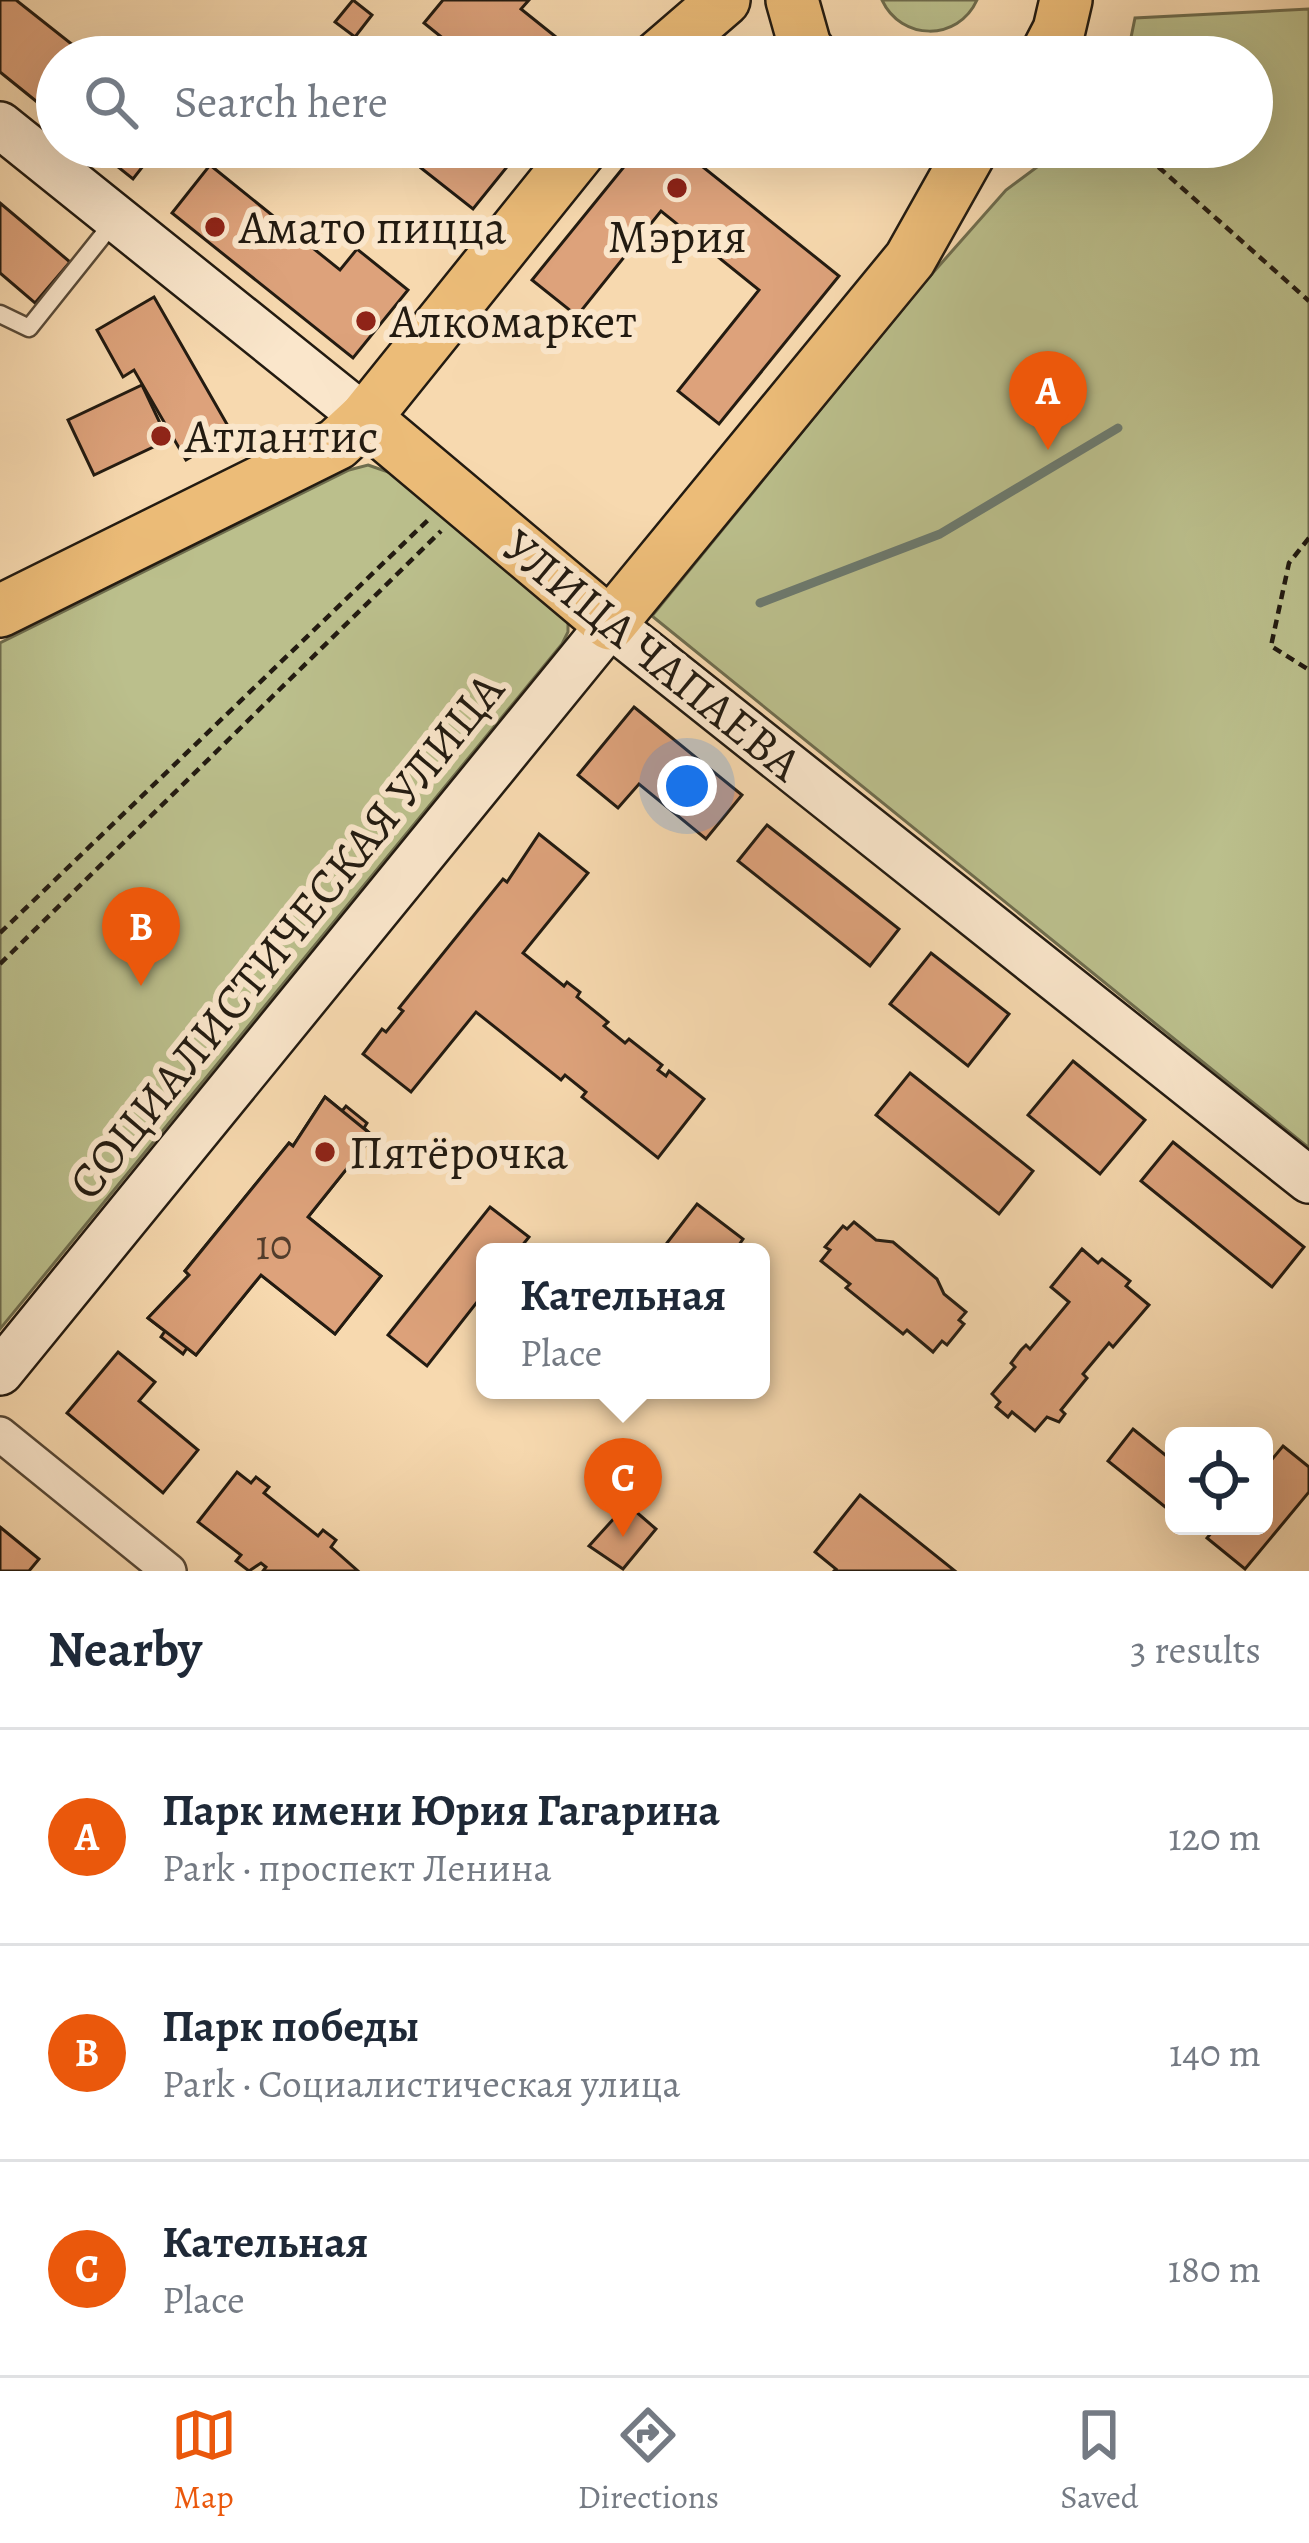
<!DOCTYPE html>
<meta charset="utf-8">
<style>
body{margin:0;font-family:Alegreya,serif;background:#f6f6f7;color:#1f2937}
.controls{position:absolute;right:36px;bottom:36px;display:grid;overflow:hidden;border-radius:18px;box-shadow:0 12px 48px #0002}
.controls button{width:108px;height:108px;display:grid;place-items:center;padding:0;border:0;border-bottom:3px solid #e0e1e3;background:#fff;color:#1f2937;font:60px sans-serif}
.you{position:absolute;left:687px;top:786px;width:42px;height:42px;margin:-30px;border:9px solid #fff;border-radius:50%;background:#1a73e8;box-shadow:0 0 0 18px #1a73e833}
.badge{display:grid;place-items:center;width:78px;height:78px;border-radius:50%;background:#ea580c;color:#fff;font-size:39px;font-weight:700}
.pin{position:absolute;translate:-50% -99px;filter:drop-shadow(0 3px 6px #0008)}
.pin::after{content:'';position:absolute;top:63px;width:42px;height:36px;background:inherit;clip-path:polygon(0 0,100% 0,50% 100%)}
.popup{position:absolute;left:476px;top:1243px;width:294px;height:156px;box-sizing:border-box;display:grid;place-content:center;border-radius:18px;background:#fff;filter:drop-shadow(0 3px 9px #0005);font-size:39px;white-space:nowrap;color:#747a83}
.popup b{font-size:45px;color:#1f2937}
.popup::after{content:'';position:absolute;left:50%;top:100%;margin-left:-24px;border:24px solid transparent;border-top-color:#fff}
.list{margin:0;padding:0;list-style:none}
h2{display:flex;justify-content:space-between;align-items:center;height:156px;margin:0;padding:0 48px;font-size:51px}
h2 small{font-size:39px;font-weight:400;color:#747a83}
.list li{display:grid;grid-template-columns:78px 1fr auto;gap:36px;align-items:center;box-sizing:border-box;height:216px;padding:0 48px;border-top:3px solid #e0e1e3}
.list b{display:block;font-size:45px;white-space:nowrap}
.list p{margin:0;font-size:39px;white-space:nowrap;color:#747a83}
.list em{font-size:39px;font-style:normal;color:#747a83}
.icon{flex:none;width:66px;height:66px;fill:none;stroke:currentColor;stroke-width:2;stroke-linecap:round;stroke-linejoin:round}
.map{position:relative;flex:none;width:1309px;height:1571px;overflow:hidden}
.search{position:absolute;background:#fff;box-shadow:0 12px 48px #0002;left:36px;right:36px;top:36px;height:132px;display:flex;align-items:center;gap:30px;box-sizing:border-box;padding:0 42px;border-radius:66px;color:#747a83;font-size:45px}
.sheet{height:804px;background:#fff}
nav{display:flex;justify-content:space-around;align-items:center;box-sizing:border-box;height:168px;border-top:3px solid #e0e1e3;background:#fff;font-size:33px;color:#747a83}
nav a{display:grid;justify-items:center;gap:6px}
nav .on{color:#ea580c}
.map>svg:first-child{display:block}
.green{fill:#bbbf8c;stroke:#6f6d4e;stroke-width:3}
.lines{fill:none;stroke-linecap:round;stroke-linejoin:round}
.stream{stroke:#6c7a6f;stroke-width:9}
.building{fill:#dda27b;stroke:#231b11;stroke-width:3}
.lane-casing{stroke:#584a38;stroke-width:21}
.street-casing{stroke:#584a38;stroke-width:38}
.secondary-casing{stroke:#231b11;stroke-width:50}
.primary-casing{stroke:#231b11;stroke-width:56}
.path{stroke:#231b11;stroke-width:4.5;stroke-dasharray:9 6;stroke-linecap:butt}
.lane{stroke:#fae6cb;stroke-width:16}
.street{stroke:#fae6cb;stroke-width:33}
.secondary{stroke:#fae6cb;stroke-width:45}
.primary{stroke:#ecbc78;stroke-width:51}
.poi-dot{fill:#8f2418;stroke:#fae6cb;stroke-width:4.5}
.labels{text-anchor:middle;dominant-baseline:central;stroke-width:12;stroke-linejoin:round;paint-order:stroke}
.number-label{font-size:42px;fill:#523d2c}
.poi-label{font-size:48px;fill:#231b11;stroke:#fae6cb;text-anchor:start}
.street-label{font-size:48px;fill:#231b11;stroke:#fae6cb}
</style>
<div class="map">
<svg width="1309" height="1571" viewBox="0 0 1309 1571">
<rect width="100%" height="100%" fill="#f7d9af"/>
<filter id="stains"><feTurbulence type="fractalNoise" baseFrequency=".00167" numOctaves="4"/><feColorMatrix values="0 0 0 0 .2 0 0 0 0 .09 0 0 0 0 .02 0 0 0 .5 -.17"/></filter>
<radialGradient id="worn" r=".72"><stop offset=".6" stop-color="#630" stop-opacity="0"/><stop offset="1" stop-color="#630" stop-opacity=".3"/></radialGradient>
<g class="green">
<path d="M882 0H977C958 42 901 41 882 0Z"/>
<path d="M1309 9V1148L652 616 923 284 1006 190 1064 147H1252V57H1127L1135 18Z"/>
<path d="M368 465 397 475 568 618V632L562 644 0 1329V643L349 470Z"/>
</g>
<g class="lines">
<path class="stream" d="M760 603 940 534 1118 428"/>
</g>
<g class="building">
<path d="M0 0H16L88 57H57V118L0 72Z"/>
<path d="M353 0 372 15 355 37 335 22Z"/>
<path d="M443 0H529L521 9 581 57H466L424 23Z"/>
<path d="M93 147H158L133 179Z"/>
<path d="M438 147H523L473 209 421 168Z"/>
<path d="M640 147H678L839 276 719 424 678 391 759 290 661 211 577 316 532 280Z"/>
<path d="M210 165 340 270 357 249 408 290 353 358 172 213Z"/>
<path d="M0 203 70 262 35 303 0 273Z"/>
<path d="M154 297 232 433 186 460 134 370 123 377 97 330Z"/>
<path d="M142 385 168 440 94 475 68 420Z"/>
<path d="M634 707 742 795 706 839 639 784 618 808 578 775Z"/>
<path d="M767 825 899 929 870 966 738 861Z"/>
<path d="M539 834 588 873 523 953 564 986 567 982 580 992 577 997 608 1022 604 1026 625 1043 629 1039 662 1065 658 1070 666 1076 669 1071 704 1099 658 1158 582 1097 586 1092 565 1075 561 1080 476 1012 411 1092 363 1054 382 1029 386 1032 403 1011 399 1008 503 879 507 882Z"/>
<path d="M931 953 1009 1014 968 1066 890 1004Z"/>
<path d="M1073 1061 1145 1120 1100 1174 1028 1115Z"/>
<path d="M910 1073 1033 1171 999 1214 876 1115Z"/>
<path d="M325 1097 342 1111 346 1106 367 1123 364 1128 373 1136 308 1217 381 1276 335 1334 261 1275 196 1355 187 1348 183 1354 161 1337 165 1331 148 1318 189 1275 185 1271 289 1143 293 1146Z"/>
<path d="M325 1097 373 1136 308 1217 381 1276 335 1334 261 1275 196 1355 148 1318 189 1275 185 1271 289 1143 293 1146Z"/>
<path d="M1173 1142 1304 1247 1272 1287 1141 1181Z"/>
<path d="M697 1204 743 1239 734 1252H660Z"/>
<path d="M490 1207 529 1237 517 1252H485V1292L427 1366 388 1335Z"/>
<path d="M854 1222 876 1240 893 1242 937 1279 944 1294 966 1312 959 1320 964 1324 947 1345 942 1341 933 1352 907 1330 903 1334 846 1288 850 1284 821 1261 830 1250 825 1247 843 1226 847 1229Z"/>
<path d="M1082 1249 1098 1263 1102 1259 1130 1281 1126 1286 1149 1305 1113 1347 1109 1343 1083 1374 1087 1378 1061 1410 1065 1414 1059 1422 1047 1417 1035 1431 1012 1412 1008 1417 996 1407 1000 1402 992 1394 1015 1367 1011 1363 1021 1350 1026 1345 1030 1349 1069 1302 1051 1287Z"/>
<path d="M118 1352 155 1382 139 1401 198 1450 163 1493 67 1413Z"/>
<path d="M1133 1429 1174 1462V1514L1108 1461Z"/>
<path d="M1283 1446 1309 1467V1492L1245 1569 1207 1538 1217 1526H1264V1469Z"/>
<path d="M237 1472 251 1483 256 1477 269 1487 264 1493 318 1536 323 1530 336 1540 331 1547 358 1571H263L266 1567 261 1563 249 1571 236 1561 241 1555 198 1522Z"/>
<path d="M860 1495 955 1571H834L836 1569 815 1552Z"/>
<path d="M627 1504 656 1529 623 1569 589 1546Z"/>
<path d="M0 1527 39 1559 29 1571H0Z"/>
</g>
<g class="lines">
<g class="lane-casing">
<path id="lane" d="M0 314 29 328 116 219"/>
</g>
<g class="street-casing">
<path id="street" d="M0 1434 169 1571"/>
</g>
<g class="secondary-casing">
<g id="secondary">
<path d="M0 125 365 418"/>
<path d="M0 1372 610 624 1309 1180"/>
</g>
</g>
<g class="primary-casing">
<g id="primary">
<path d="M792 0 805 46 813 57"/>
<path d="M658 57 724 0"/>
<path d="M1045 57 1059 30 1066 0"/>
<path d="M365 418 610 624 910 259 973 147"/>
<path d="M0 611 337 444 365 418 583 147"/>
</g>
</g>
<g class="path">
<path d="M1136 147 1309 301"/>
<path d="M1309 538 1289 563 1271 646 1309 670"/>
<path d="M0 933 428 520"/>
<path d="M0 964 441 531"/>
</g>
<use href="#lane" class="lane"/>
<use href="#street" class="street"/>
<use href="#secondary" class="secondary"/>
<use href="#primary" class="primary"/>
</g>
<g class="poi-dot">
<circle cx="677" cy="188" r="12"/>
<circle cx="215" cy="227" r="12"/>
<circle cx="366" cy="321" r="12"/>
<circle cx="161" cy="436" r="12"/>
<circle cx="325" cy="1152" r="12"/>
</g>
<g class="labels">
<g class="number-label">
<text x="274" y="1244">10</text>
</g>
<g class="poi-label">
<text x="239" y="227">Амато пицца</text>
<text x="677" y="236" text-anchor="middle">Мэрия</text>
<text x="390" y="321">Алкомаркет</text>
<text x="185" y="436">Атлантис</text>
<text x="349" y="1152">Пятёрочка</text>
</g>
<g class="street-label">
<text transform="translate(652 655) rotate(39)">УЛИЦА ЧАПАЕВА</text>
<text transform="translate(286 936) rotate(-51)">СОЦИАЛИСТИЧЕСКАЯ УЛИЦА</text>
</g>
</g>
<rect width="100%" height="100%" filter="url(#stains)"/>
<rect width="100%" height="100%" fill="url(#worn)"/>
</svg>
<div class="controls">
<button><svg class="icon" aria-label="locate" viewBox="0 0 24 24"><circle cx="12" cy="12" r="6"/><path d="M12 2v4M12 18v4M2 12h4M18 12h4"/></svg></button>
</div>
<div class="you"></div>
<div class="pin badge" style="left:1048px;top:450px">A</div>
<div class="pin badge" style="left:141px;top:986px">B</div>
<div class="pin badge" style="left:623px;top:1537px">C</div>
<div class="popup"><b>Кательная</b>Place</div>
<div class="search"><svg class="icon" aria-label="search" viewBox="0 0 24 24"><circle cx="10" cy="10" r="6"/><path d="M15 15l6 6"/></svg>Search here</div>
</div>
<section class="sheet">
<h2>Nearby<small>3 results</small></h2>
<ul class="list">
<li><span class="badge">A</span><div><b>Парк имени Юрия Гагарина</b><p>Park · проспект Ленина</p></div><em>120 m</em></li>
<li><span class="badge">B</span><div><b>Парк победы</b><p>Park · Социалистическая улица</p></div><em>140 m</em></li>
<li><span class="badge">C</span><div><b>Кательная</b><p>Place</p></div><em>180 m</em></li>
</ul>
</section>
<nav>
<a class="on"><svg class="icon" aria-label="map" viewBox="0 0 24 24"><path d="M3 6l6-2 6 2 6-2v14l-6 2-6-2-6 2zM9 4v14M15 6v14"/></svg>Map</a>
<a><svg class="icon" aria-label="directions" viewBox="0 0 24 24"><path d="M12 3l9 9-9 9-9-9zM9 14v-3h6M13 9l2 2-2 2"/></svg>Directions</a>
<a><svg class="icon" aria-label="saved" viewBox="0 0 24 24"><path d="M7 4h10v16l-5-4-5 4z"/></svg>Saved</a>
</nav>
